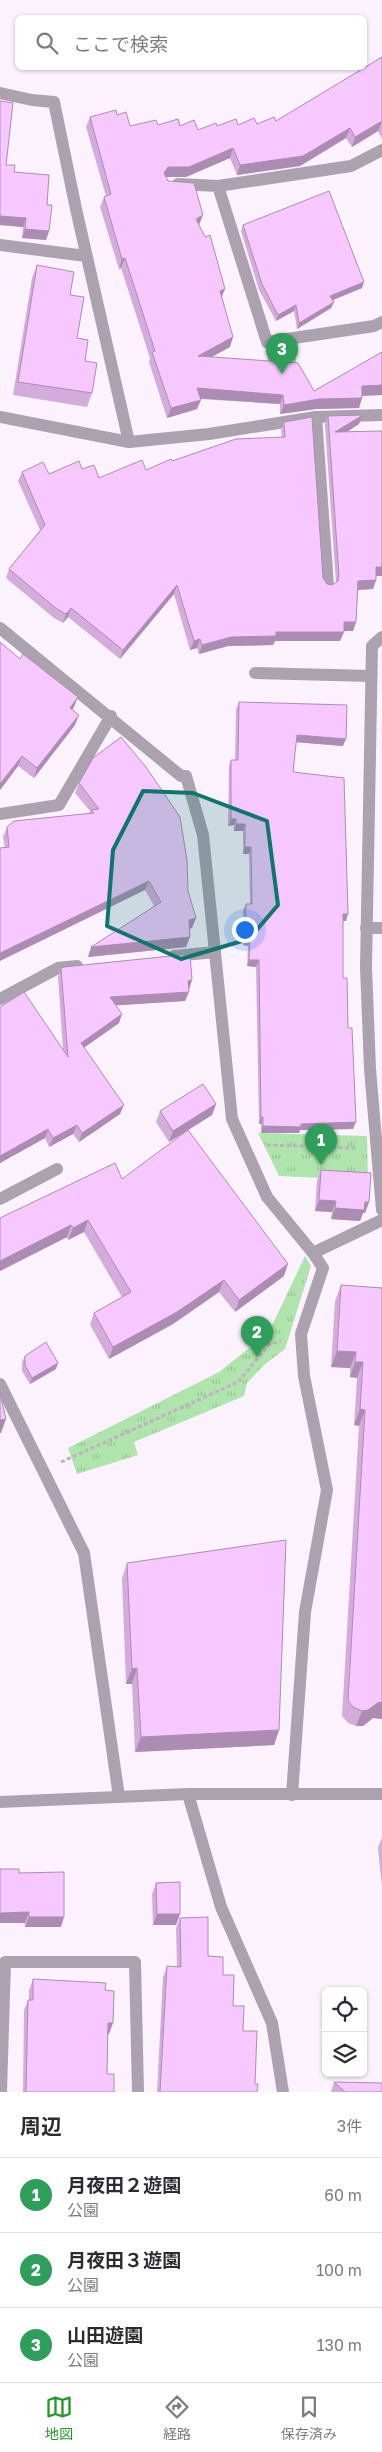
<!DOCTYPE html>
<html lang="ja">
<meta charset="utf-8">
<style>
body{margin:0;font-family:"Golos Text","Noto Sans JP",sans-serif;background:#f2f2f3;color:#2b2b33}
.controls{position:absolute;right:15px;bottom:15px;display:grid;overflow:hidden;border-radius:8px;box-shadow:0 1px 4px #0004}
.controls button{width:45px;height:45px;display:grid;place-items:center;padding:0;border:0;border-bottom:1px solid #e1e1e2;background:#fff;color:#2b2b33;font:25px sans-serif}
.you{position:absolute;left:244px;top:929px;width:18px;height:18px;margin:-12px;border:4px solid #fff;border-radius:50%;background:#1a73e8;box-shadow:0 0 0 8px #1a73e833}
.badge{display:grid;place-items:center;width:32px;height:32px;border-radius:50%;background:#239829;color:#fff;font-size:16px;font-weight:700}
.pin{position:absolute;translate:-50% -41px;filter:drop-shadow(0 1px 2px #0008)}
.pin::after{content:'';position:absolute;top:26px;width:18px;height:15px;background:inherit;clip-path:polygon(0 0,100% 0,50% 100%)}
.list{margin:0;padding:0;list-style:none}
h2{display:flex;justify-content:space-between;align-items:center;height:65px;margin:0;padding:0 20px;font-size:21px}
h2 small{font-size:16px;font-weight:400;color:#7c7c81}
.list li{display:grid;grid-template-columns:32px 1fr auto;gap:15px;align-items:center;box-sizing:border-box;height:75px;padding:0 20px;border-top:1px solid #e1e1e2}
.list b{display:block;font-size:19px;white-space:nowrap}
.list p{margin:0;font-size:16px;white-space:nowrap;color:#7c7c81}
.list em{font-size:16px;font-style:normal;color:#7c7c81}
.icon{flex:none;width:28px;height:28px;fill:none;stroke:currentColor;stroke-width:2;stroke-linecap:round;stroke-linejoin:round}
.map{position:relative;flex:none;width:382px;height:2092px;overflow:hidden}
.search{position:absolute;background:#fff;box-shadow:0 1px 4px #0004;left:15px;right:15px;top:15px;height:55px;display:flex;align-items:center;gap:12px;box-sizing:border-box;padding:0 18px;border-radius:8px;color:#7c7c81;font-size:19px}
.sheet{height:290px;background:#fff}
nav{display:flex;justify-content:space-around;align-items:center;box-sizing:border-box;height:70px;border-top:1px solid #e1e1e2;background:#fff;font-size:14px;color:#7c7c81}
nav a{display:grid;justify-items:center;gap:2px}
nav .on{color:#239829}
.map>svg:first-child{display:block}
.park{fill:url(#park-tufts)}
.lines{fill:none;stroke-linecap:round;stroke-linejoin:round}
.path{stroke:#bcb3be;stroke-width:3;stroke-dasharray:4 2.5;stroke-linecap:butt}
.minor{stroke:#aca1ae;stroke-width:12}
.wall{fill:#d4acdb}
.shaded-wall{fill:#ac8cb2}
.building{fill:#f6c8ff;stroke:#ac8cb2}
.marked{fill:#0f766e;fill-opacity:0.2;stroke:#0f766e;stroke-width:4;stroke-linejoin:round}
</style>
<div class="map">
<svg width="382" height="2092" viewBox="0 0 382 2092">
<defs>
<pattern id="park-tufts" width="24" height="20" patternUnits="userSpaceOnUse" patternTransform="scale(1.25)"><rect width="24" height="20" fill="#afe5ac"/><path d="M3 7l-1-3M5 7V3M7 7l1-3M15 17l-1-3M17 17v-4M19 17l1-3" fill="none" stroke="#97c595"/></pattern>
</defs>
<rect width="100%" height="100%" fill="#fcf2fe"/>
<g class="park">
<path d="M296 348V398L266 397 268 351Z"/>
<path d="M258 1133 367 1136 368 1180 279 1176Z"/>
<path d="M305 1256 311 1266 285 1349 264 1365 247 1383 244 1396 134 1442 138 1455 77 1474 68 1448 219 1372 269 1332Z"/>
</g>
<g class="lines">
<g class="path">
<path d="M267 1145 356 1148"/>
<path d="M61 1462 238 1382 269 1345 281 1341"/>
</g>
<g class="minor">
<path d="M0 93 32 100 54 102 76 209 129 442"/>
<path d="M178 184 218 186 267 342 374 326 382 322"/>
<path d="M218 186 351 166 382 150"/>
<path d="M0 245 86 256"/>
<path d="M0 417 129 442 209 434 316 417 382 415"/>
<path d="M316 417 328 586"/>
<path d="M0 628 181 776H186L203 835 232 1119 267 1197 313 1253 382 1220"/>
<path d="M382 637 372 646 366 967 370 1069 382 1210"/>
<path d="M255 673 371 676"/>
<path d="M0 814 59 805 111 716"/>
<path d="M366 928H382"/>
<path d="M174 956 215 952"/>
<path d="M0 999 58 968 77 966"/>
<path d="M0 1199 57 1169"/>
<path d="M0 1384 84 1553 119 1797"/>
<path d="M188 1794 221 1907 272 2023 283 2092"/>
<path d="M292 1795 305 1612 327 1490 304 1376 301 1334 323 1268 313 1253"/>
<path d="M0 1802 188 1794H382"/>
<path d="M1 2092 5 1962H135L138 2092"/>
</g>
</g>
<g class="wall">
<path d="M382 57V139L378 131 352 147 346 138 300 166 237 175 230 158 186 177H165L199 225 222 298 230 347 211 357 314 391 382 352V395L362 396 359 408 316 409 280 414V404L200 399 197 409 167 418 149 362 150 358 121 268 119 269 100 207 104 197 106 196 86 127 90 117 117 115 130 126H180L198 130 217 126 257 124 276 121Z"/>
<path d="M0 101 6 165 47 205 49 231 46 240 22 238 23 227 0 225Z"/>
<path d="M243 225 362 288 333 300 334 302 331 308 297 329 294 311 276 321 259 290 241 231Z"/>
<path d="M37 265 70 295 77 338 85 361 92 393 87 407 13 395 32 278Z"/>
<path d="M328 416 359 424 347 432 376 576V580L373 589 358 590 356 622 353 631H344L340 641H275L273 645 228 646 199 654 197 648 190 650 174 594 120 659 68 617 63 623 54 618 6 578 9 569 40 530 18 481 22 472 49 474 82 469 99 478 146 470 172 461 282 437 281 431 284 422 323 578 327 584 332 585 336 583 325 425Z"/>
<path d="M0 642 74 707 72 710 75 725 34 778 18 766 0 790Z"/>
<path d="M239 702 343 746 296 742 293 772 346 921H343V978L348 1028 353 1129 300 1130 299 1133H261V1124H259L256 967 247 966 248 946 243 945V910L246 904H250L249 854H243V831H234V825L228 826 229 766 231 760H235L236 709Z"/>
<path d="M79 783 188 891 192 928 189 929 190 937 186 947 88 957 154 906 145 890 5 848 3 837 7 827 89 813 90 811 75 793Z"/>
<path d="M61 968 192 980 185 1001 116 1005 119 1023 84 1047 120 1114 79 1142 73 1134 49 1147 45 1138 0 1163V1007L63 1050 58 977Z"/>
<path d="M216 1104 212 1115 169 1142 156 1122 160 1111Z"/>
<path d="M321 1170 369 1202 365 1213H363L360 1221 331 1219 332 1212 315 1211 317 1181Z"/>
<path d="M122 1179 284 1276 235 1312 219 1292 173 1324 109 1359 90 1325 94 1313 122 1297 84 1232 68 1240 67 1237 0 1271V1218Z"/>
<path d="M341 1285 382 1288V1719L373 1718 363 1726H356L348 1723 342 1716 359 1426 354 1425 357 1378 350 1377V1368L331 1367 335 1301Z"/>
<path d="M25 1356 56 1369 30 1384 22 1371V1362Z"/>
<path d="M127 1563 279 1730 274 1745 135 1752 132 1684H126L122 1579Z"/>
<path d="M382 1837V1887L378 1848Z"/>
<path d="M19 1873 61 1927H25Z"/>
<path d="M156 1883 180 1914 176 1925H153L152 1894Z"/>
<path d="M180 1918 223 1975 233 2006 243 2031 255 2084 257 2092H157L163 1977 167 1966H177L176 1928Z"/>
<path d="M33 1979 105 1990 109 2034H108L107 2074 114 2092H23L24 2010 28 2000H29V1990Z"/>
<path d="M334 2082 382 2092H331Z"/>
</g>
<g class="shaded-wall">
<path d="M382 121 378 131 352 147 355 137Z"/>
<path d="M350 128 346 138 300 166 237 175 240 165Z"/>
<path d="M233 148 230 158 186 177H165L164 173 168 167Z"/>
<path d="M203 215 199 225 196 219Z"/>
<path d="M0 216 26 218 23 227 0 225Z"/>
<path d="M25 229 49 231 46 240 22 238Z"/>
<path d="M125 258 121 268 119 269 122 259Z"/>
<path d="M364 282 362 288 328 302 330 296Z"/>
<path d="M225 289 221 299 220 291Z"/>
<path d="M334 302 331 308 297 329 299 323Z"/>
<path d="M296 305 294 311 276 321 278 315Z"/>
<path d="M233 337 230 347 195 366 198 356Z"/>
<path d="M382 385V395L358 396 362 386Z"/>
<path d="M197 388 283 395 280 404 194 398Z"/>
<path d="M362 398 359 408 316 409 280 414 284 405 319 399Z"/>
<path d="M201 400 197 409 167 418 171 408Z"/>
<path d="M363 415 359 424 332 441 335 432Z"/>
<path d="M376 567H382V576H372Z"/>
<path d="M376 580 373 589 355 590 358 581Z"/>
<path d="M177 585 174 594 120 659 123 650Z"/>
<path d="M71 608 68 617 63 623 66 614Z"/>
<path d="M344 622H356L353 631H341Z"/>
<path d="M276 632H344L340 641H275L273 645 228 646 199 654 202 645 231 637Z"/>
<path d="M200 639 197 648 190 650 194 641Z"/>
<path d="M78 697 74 707 66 718 70 708Z"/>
<path d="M79 715 75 725 34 778 37 768Z"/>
<path d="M297 735 346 739 343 746 294 742Z"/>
<path d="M22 756 18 766 0 790V784Z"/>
<path d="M231 819H236L234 825 228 826Z"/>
<path d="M236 824H245L243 831H234Z"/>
<path d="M245 847H251L249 854H243Z"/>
<path d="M149 881 145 890 0 961V953Z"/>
<path d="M343 914H348L346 921H340Z"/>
<path d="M196 918 192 928 185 930 189 920Z"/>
<path d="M190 937 186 947 88 957 91 947Z"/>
<path d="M245 939H250L248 946 243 945Z"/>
<path d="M249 960H259L256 967 247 966Z"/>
<path d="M192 980 189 989 188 981Z"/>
<path d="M189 992 185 1001 107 1006 110 997Z"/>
<path d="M122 1014 119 1023 78 1052 81 1043Z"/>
<path d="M216 1104 212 1115 169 1142 173 1131Z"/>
<path d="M124 1105 120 1114 79 1142 82 1133Z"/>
<path d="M261 1117H263L261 1124H259Z"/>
<path d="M356 1122 353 1129 300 1130 299 1133H261L263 1126 301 1124Z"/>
<path d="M77 1125 73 1134 49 1147 53 1138Z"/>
<path d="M48 1129 45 1138 0 1163V1156Z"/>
<path d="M319 1200 336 1201 332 1212 315 1211Z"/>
<path d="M365 1202H369L365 1213H363L360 1221 331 1219 335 1208Z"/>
<path d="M88 1220 84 1232 68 1240 73 1228Z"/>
<path d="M71 1225 67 1237 0 1271V1261Z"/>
<path d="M288 1264 284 1276 235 1312 239 1300Z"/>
<path d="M224 1280 219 1292 173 1324 109 1359 113 1347Z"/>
<path d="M337 1351 356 1352 350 1368 331 1367Z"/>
<path d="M355 1362H363L357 1378 350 1377Z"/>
<path d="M58 1363 56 1369 30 1384 32 1378Z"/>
<path d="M360 1409 365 1410 359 1426 354 1425Z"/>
<path d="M6 1419 1 1433H0V1420Z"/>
<path d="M137 1668 132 1684H126L132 1669Z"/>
<path d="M379 1702 382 1703V1719L373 1718 363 1726H356L362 1711Z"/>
<path d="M279 1730 274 1745 135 1752 141 1737Z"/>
<path d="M29 1912 25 1923H0V1913Z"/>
<path d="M157 1914H180L176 1925H153Z"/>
<path d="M29 1917H64L61 1927H25Z"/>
<path d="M108 2023H113L109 2034H104Z"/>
</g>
<g class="building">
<path d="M382 57V121L355 137 350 128 303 156 240 165 233 148 189 167H168L164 173 168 181 194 183 203 215 196 219 205 237 210 235 225 289 220 291 233 337 198 356 298 363 314 391 382 352V385L362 386V398L319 399 284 405 283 395 197 388 201 400 171 408 152 352 155 351 125 258 122 259 104 197 111 194 90 117 116 110 117 115 126 112 130 126 156 120 158 125 178 119 180 126 194 120 198 130 216 123 217 126 236 119 238 125 254 118 257 124 274 117 276 121Z"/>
<path d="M0 101 13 103 6 165H15L14 172 49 175 47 205H52L49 231 25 229 26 218 0 216Z"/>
<path d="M329 191 364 282 330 296 334 302 299 323 296 305 278 315 262 284 243 225Z"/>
<path d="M37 265 74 272 70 295 84 297 77 338 88 340 85 361 97 363 92 393 18 382Z"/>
<path d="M363 415 335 432 382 431V567H376V580L358 581 356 622H344V632H276V636L231 637 202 645 200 639 194 641 177 585 123 650 71 608 66 614 57 609 9 569 45 525 22 472 43 462 49 474 79 461 82 469 94 465 99 478 142 460 146 470 171 459 172 461 236 439 285 437 284 422 312 417 323 578 327 584 332 585 338 581 339 576 328 416Z"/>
<path d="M0 642 20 659 23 654 78 697 70 708 79 715 37 768 22 756 0 784Z"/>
<path d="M239 702 347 705 346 739 297 735 293 772 344 778 348 914H343V978H347L348 1028H352L356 1122 301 1124V1127L263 1126V1117H261L259 960H249L250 939H245L246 904H252L251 847H245V824H236V819H231V760H238Z"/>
<path d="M121 737 146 767 180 817 187 860 188 891 196 918 189 920 190 937 91 947 161 902 149 881 0 953V848L9 847 7 827 14 821 94 813 91 810 99 809 79 783 93 758Z"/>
<path d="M190 954 192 980 188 981 189 992 110 997 122 1014 81 1043 124 1105 82 1133 77 1125 53 1138 48 1129 0 1156V1007L24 992 68 1057 61 968 64 967Z"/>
<path d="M203 1084 216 1104 173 1131 160 1111Z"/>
<path d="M188 1130 288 1264 239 1300 224 1280 177 1312 113 1347 94 1313 131 1292 88 1220 73 1228 71 1225 0 1261V1218L115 1163 122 1179Z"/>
<path d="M321 1170 371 1173 369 1202H365L364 1210 335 1208 336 1201 319 1200Z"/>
<path d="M341 1285 382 1288V1703L379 1702 368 1710 362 1711 353 1707 348 1700 365 1410 360 1409 363 1362H355L356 1352 337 1351Z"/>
<path d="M46 1342 58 1363 32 1378 25 1365V1356Z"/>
<path d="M0 1393 6 1419 0 1420Z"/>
<path d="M286 1540 279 1730 141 1737 137 1668 132 1669 127 1563Z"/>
<path d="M0 1869H19V1873L64 1872V1917H29V1912L0 1913Z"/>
<path d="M180 1882V1914H157L156 1883Z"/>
<path d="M208 1917V1956L223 1957V1975H234L233 2006H244L243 2031H257L255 2084H258L257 2092H160L167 1966 181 1967 180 1918Z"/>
<path d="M33 1979 106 1983 105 1990 114 1991 113 2023H108L107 2074H114V2092H26L28 2000H33Z"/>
<path d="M334 2082 382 2083V2092H345Z"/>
</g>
<path class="marked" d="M143 791 193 793 267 821 278 905 249 939 181 959 107 926 113 850Z"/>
</svg>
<div class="controls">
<button><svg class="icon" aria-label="locate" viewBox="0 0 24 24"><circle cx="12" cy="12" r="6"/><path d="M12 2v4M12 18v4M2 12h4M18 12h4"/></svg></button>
<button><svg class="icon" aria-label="layers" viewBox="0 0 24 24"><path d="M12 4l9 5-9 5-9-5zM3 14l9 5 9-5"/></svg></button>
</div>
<div class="you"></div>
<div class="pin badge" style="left:321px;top:1165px;background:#2e9e5b">1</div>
<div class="pin badge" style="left:257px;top:1357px;background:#2e9e5b">2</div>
<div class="pin badge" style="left:282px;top:374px;background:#2e9e5b">3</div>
<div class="search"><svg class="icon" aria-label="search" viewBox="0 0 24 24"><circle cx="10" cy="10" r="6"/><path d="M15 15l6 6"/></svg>ここで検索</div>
</div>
<section class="sheet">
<h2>周辺<small>3件</small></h2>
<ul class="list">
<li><span class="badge" style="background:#2e9e5b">1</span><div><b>月夜田２遊園</b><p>公園</p></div><em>60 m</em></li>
<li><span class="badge" style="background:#2e9e5b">2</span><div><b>月夜田３遊園</b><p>公園</p></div><em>100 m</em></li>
<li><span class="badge" style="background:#2e9e5b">3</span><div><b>山田遊園</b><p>公園</p></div><em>130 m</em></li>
</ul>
</section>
<nav>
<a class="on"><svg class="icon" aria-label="map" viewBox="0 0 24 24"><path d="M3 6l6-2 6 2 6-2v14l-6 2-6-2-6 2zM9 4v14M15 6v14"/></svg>地図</a>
<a><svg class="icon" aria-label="directions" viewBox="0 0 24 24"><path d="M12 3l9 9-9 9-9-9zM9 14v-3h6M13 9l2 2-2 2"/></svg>経路</a>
<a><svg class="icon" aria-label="saved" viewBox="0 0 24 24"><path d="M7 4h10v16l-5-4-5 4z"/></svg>保存済み</a>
</nav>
